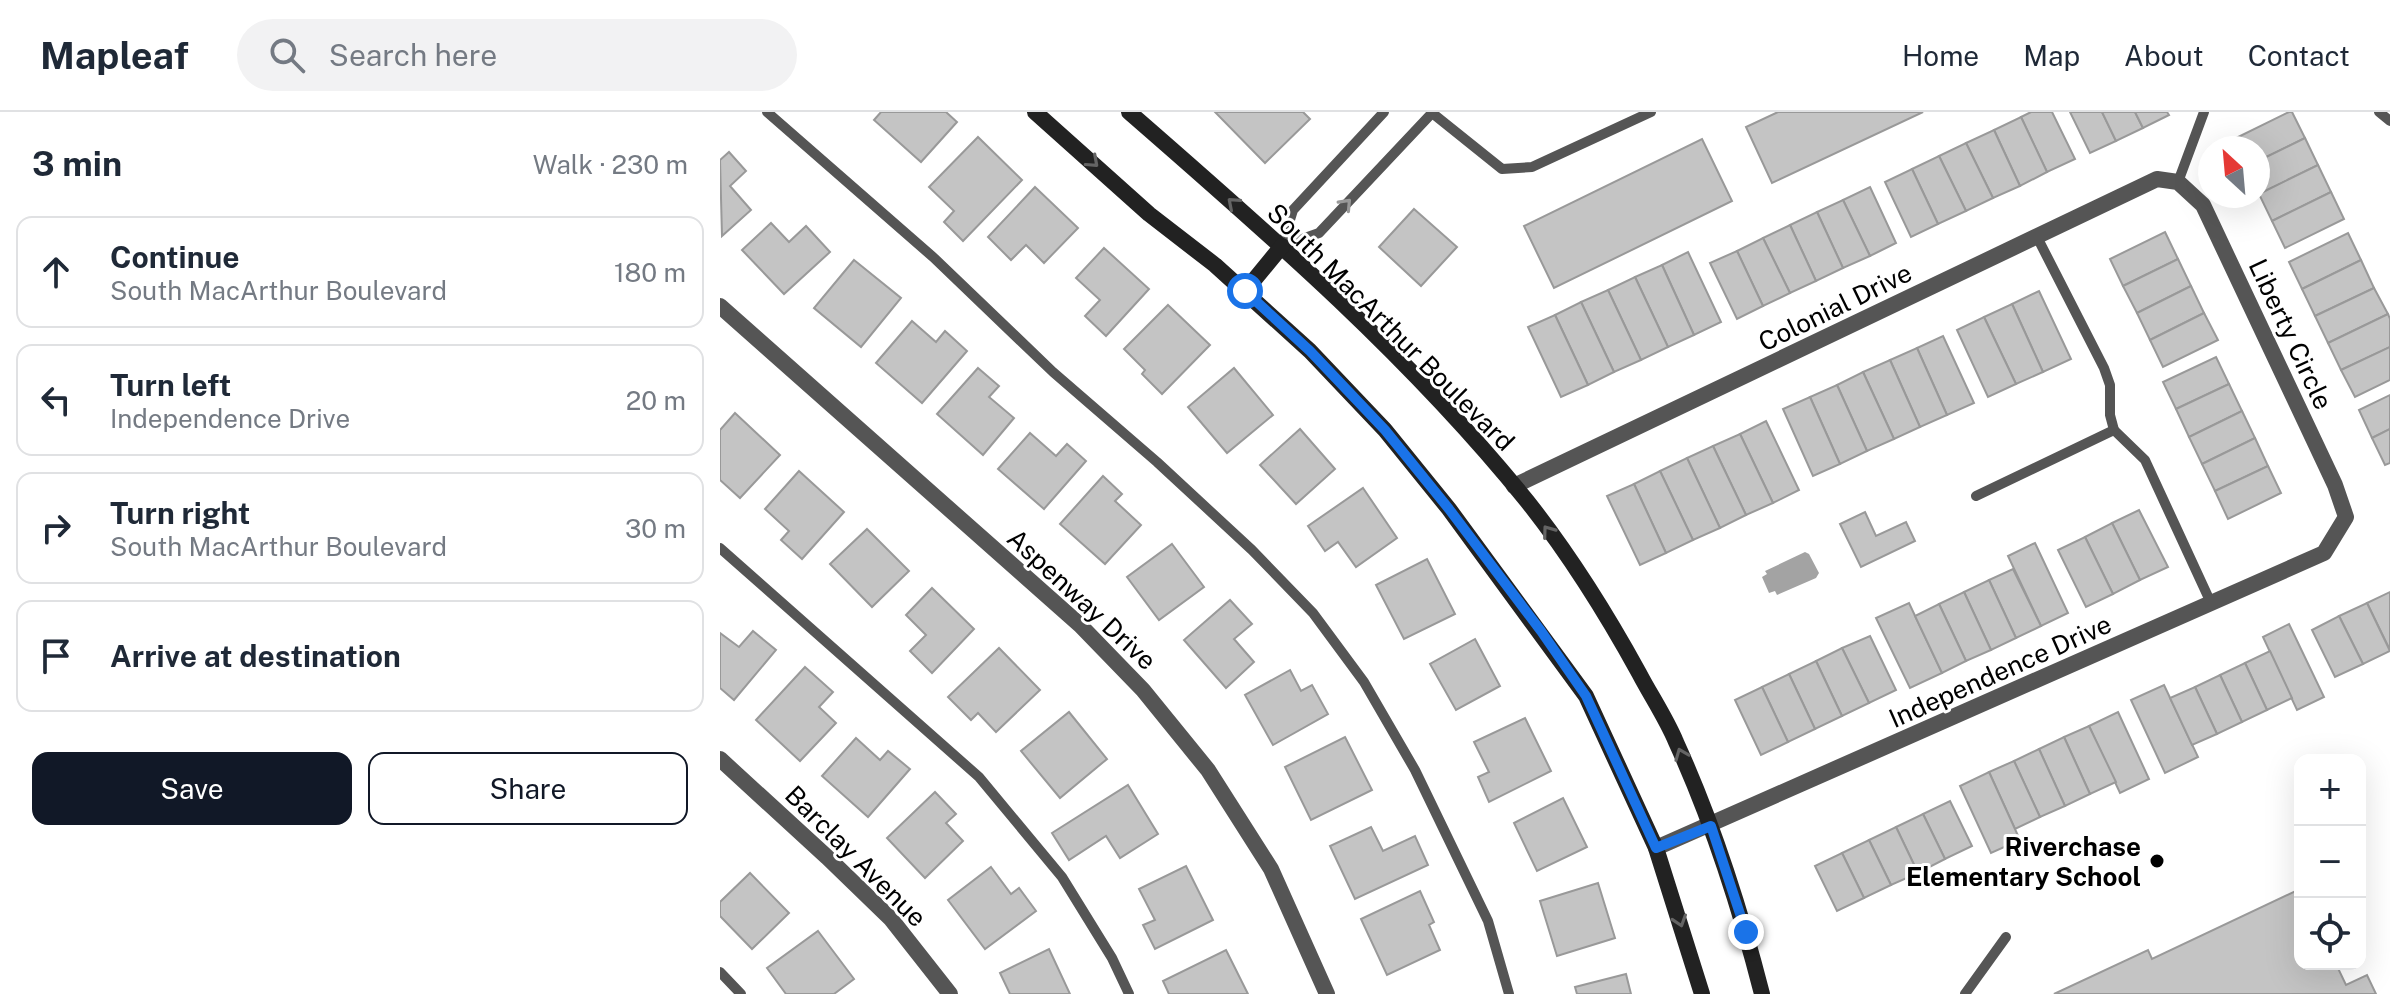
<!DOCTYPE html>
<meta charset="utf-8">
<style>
body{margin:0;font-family:"Public Sans",sans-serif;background:#f2f2f3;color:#1f2937}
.controls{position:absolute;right:24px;bottom:24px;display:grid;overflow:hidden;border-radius:16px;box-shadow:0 8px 32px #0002}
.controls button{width:72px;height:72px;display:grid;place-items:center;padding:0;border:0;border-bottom:2px solid #e0e1e3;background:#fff;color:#1f2937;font:40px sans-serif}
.compass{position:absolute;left:1478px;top:24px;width:72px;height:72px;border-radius:50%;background:#fff;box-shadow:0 8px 32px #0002;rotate:334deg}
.stop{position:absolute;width:24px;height:24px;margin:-18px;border:6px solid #1a73e8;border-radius:50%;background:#fff}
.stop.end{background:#1a73e8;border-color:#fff;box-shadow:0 2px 8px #0008}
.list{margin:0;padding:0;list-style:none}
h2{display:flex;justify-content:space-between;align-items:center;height:104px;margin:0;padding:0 32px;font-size:34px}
h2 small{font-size:26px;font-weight:400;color:#747a83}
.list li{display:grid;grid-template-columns:52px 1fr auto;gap:24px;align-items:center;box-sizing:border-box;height:112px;margin:0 16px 16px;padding:0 16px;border:2px solid #e0e1e3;border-radius:16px}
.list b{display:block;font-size:30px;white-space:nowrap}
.list p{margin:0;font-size:26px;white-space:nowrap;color:#747a83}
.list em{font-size:26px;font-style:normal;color:#747a83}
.actions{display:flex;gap:16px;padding:24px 32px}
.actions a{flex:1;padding:18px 0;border:2px solid #111827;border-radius:16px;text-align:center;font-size:28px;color:#111827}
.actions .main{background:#111827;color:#fff}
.icon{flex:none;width:44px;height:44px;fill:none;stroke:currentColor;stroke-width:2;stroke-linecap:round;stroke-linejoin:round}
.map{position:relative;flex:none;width:1670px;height:882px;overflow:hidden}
header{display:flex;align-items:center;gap:48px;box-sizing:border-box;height:112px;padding:0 40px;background:#fff;border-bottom:2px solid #e0e1e3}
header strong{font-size:38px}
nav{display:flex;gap:44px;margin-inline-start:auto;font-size:28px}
.search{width:560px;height:72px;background:#f2f2f3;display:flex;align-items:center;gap:20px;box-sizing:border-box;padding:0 28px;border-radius:44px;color:#747a83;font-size:30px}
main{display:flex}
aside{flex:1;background:#fff}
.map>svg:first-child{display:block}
.water{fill:#a3a3a3}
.building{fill:#c4c4c4;stroke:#999;stroke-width:2}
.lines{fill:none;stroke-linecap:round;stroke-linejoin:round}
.service{stroke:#555;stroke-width:10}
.minor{stroke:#555;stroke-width:16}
.secondary{stroke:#222;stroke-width:16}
.oneway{stroke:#646464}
.oneway2{stroke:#999}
.route{stroke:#1a73e8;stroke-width:10}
.poi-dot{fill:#000;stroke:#fff;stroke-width:3}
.labels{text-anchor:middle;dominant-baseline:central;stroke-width:6;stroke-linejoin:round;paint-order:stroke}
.street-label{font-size:26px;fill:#000;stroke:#fff}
.poi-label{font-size:26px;font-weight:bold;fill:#000;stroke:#fff;text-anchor:end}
</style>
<header>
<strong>Mapleaf</strong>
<div class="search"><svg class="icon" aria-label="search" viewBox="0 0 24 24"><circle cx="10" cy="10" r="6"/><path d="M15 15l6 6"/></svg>Search here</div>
<nav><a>Home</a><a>Map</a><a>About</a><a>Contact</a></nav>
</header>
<main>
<aside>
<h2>3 min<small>Walk · 230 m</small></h2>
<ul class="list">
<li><svg class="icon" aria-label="ahead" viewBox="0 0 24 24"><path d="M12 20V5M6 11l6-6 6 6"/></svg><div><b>Continue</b><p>South MacArthur Boulevard</p></div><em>180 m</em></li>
<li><svg class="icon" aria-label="left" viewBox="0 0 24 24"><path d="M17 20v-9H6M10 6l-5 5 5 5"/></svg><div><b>Turn left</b><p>Independence Drive</p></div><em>20 m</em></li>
<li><svg class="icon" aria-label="right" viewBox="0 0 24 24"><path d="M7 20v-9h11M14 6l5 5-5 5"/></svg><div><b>Turn right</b><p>South MacArthur Boulevard</p></div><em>30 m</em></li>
<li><svg class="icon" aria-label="arrive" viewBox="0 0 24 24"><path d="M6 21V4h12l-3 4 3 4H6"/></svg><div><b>Arrive at destination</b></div></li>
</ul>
<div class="actions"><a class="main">Save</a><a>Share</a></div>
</aside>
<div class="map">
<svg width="1670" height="882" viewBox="0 0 1670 882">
<rect width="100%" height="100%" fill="#fff"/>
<path class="water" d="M1085 440 1089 442 1099 461 1096 466 1057 483 1055 479 1049 481 1042 465 1047 462 1045 459Z"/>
<g class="building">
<path d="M161 0H226L237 10 201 50 154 8Z"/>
<path d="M495 0H583L590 7 545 51Z"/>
<path d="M1058 0H1203L1052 71 1026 15Z"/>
<path d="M1311 0H1332L1355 47 1327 60 1301 5Z"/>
<path d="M1350 0H1382L1396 29 1370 41Z"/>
<path d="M1382 0H1415L1423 16 1396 29Z"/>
<path d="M1415 0H1447L1449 3 1423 16Z"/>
<path d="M1569 0H1572L1585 26 1538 49V36H1516L1512 28Z"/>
<path d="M1301 5 1327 60 1300 74 1274 18Z"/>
<path d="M1274 18 1300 74 1273 86 1246 31Z"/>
<path d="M258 25 302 68 243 129 224 110 234 99 209 75Z"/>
<path d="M1585 26 1598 53 1539 82 1538 49Z"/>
<path d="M982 27 1012 89 834 176 804 114Z"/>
<path d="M1246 31 1273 86 1246 99 1219 44Z"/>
<path d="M9 40 26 59 10 74 31 98 2 124 0 48Z"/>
<path d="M1219 44 1246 99 1218 112 1192 57Z"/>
<path d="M1598 53 1611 80 1552 109 1539 82Z"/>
<path d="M1192 57 1218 112 1191 125 1165 70Z"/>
<path d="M315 75 358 116 324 151 306 133 291 148 268 125Z"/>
<path d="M1150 75 1176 131 1150 144 1123 88Z"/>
<path d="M1611 80 1624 107 1565 136 1552 109Z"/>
<path d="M1123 88 1150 144 1123 156 1097 100Z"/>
<path d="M694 97 737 135 701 174 659 135Z"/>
<path d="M1097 100 1123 156 1096 169 1070 113Z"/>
<path d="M51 111 69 130 86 114 110 140 64 182 22 138Z"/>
<path d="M1070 113 1096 169 1070 181 1043 126Z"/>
<path d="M1445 120 1458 147 1403 174 1390 147Z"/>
<path d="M1628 121 1641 148 1582 177 1569 150Z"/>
<path d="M1043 126 1070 181 1043 194 1017 139Z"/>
<path d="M384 136 429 177 386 224 365 204 380 188 356 166Z"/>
<path d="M1017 139 1043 194 1017 207 990 151Z"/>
<path d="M968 140 1001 210 974 223 942 153Z"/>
<path d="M1458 147 1471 174 1417 201 1403 174Z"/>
<path d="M134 148 181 186 141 235 94 196Z"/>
<path d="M1641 148 1654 176 1595 204 1582 177Z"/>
<path d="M942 153 974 223 948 235 915 165Z"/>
<path d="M915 165 948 235 921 248 888 178Z"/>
<path d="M1471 174 1484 201 1430 228 1417 201Z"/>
<path d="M1654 176 1668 202 1608 231 1595 204Z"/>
<path d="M888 178 921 248 894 260 861 190Z"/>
<path d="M1319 179 1351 247 1323 260 1292 192Z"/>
<path d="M861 190 894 260 868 273 835 203Z"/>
<path d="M1292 192 1323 260 1296 272 1264 205Z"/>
<path d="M448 193 490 233 442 282 422 262 425 258 404 237Z"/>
<path d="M1484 201 1498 228 1443 255 1430 228Z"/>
<path d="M1668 202 1670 207V235L1621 258 1608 231Z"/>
<path d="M835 203 868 273 841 285 808 215Z"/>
<path d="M1264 205 1296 272 1268 285 1237 218Z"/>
<path d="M192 209 216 230 225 219 247 239 202 291 156 251Z"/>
<path d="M1223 224 1254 291 1227 303 1197 236Z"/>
<path d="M1670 235V268L1635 285 1621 258Z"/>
<path d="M1197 236 1227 303 1200 315 1170 248Z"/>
<path d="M1496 245 1509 272 1456 297 1443 270Z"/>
<path d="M1170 248 1200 315 1174 327 1143 260Z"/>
<path d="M258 256 279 274 269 285 294 306 263 343 217 302Z"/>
<path d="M514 256 553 303 507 341 468 295Z"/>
<path d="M1143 260 1174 327 1147 339 1117 273Z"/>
<path d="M1509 272 1522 299 1469 325 1456 297Z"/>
<path d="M1117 273 1147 339 1120 352 1090 285Z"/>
<path d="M1670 283V317L1652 326 1639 298Z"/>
<path d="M1090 285 1120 352 1093 364 1063 297Z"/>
<path d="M1522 299 1535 326 1482 352 1469 325Z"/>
<path d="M15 301 60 343 20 386 0 368V318Z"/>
<path d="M1046 309 1079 378 1053 391 1020 322Z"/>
<path d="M580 317 615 357 576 392 540 353Z"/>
<path d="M1670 317V351L1665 353 1652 326Z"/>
<path d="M310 321 336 344 347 332 366 349 324 397 278 357Z"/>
<path d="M1020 322 1053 391 1026 403 993 334Z"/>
<path d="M1535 326 1548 354 1495 379 1482 352Z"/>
<path d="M993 334 1026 403 1000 416 967 346Z"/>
<path d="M967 346 1000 416 973 428 940 359Z"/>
<path d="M1548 354 1561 381 1508 407 1495 379Z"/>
<path d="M79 359 124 400 82 447 61 428 69 419 45 397Z"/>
<path d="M940 359 973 428 946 441 914 372Z"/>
<path d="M383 364 402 382 395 389 421 413 385 452 340 412Z"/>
<path d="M914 372 946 441 920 453 887 384Z"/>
<path d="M643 376 677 426 636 455 618 430 605 439 588 414Z"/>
<path d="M1419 398 1448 455 1420 468 1392 411Z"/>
<path d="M1145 400 1156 424 1186 410 1195 429 1141 455 1120 412Z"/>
<path d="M1392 411 1420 468 1393 482 1365 425Z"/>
<path d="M147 417 189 459 152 495 110 452Z"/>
<path d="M1365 425 1393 482 1366 495 1338 438Z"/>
<path d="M1315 431 1348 501 1321 514 1288 444Z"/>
<path d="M452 432 484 475 439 508 407 465Z"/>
<path d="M707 447 735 502 684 527 656 473Z"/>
<path d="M1293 457 1321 514 1296 526 1269 468Z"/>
<path d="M1269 468 1296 526 1271 538 1244 480Z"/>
<path d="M212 476 254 517 212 561 190 539 206 523 186 503Z"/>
<path d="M1244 480 1271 538 1246 549 1219 492Z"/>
<path d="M1670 480V538L1647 491Z"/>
<path d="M510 488 532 512 514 527 534 550 506 576 464 528Z"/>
<path d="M1189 491 1222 561 1190 576 1156 506Z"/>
<path d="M1647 491 1670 539 1643 552 1619 504Z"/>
<path d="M1219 492 1246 549 1222 561 1195 504Z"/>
<path d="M1619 504 1643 552 1615 565 1592 518Z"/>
<path d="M1569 512 1604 585 1577 598 1543 525Z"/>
<path d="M33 519 56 538 14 588 0 576V521L19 535Z"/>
<path d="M1150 524 1176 578 1149 591 1122 536Z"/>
<path d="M755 527 780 574 736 598 710 552Z"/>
<path d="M279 536 320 578 276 620 258 601 251 608 228 585Z"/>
<path d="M1122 536 1149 591 1122 604 1096 549Z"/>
<path d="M1550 539 1572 586 1547 598 1525 551Z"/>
<path d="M1096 549 1122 604 1095 617 1069 562Z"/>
<path d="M1525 551 1547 598 1522 610 1500 563Z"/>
<path d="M85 555 113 580 99 595 116 611 80 649 36 608Z"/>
<path d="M570 558 581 579 592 573 608 602 553 633 525 583Z"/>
<path d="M1069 562 1095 617 1068 630 1042 575Z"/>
<path d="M1500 563 1522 610 1497 622 1475 575Z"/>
<path d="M1444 573 1478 645 1445 661 1411 588Z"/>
<path d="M1042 575 1068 630 1041 643 1015 588Z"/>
<path d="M1475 575 1497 622 1472 633 1450 586Z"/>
<path d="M349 600 387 647 340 686 301 639Z"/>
<path d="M1398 600 1429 667 1400 681 1369 614Z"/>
<path d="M805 606 831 659 769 690 758 665 769 660 754 630Z"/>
<path d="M1369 614 1396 670 1370 682 1344 625Z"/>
<path d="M625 625 652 678 591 708 565 655Z"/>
<path d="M1344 625 1370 682 1345 694 1319 637Z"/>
<path d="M136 626 160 648 168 639 190 657 148 705 102 664Z"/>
<path d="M1319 637 1345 694 1320 705 1294 649Z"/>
<path d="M1294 649 1320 705 1295 717 1269 660Z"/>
<path d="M1269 660 1300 728 1271 741 1240 674Z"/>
<path d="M408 673 438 722 400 746 386 724 349 748 332 721Z"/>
<path d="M215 680 236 702 226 711 243 729 205 766 167 726Z"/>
<path d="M843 686 867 735 817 759 794 711Z"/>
<path d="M1230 689 1252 734 1225 747 1203 702Z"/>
<path d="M1203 702 1225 747 1198 761 1176 715Z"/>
<path d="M651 715 663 739 695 724 708 753 635 787 610 734Z"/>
<path d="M1176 715 1198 761 1171 773 1149 728Z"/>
<path d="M1149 728 1171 773 1144 786 1122 741Z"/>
<path d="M1122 741 1144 786 1117 799 1095 754Z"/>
<path d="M466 754 493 808 435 837 423 813 435 808 419 777Z"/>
<path d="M271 755 291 782 299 776 316 799 265 837 228 788Z"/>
<path d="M30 761 69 801 32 837 0 804V790Z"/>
<path d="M878 771 895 826 837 844 820 789Z"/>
<path d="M1580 777V852H1616L1626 873 1647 863 1656 882H1334L1428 838 1432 847Z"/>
<path d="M700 779 714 810 709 813 720 838 667 863 641 807Z"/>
<path d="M98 819 134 867 114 882H66L47 856Z"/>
<path d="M329 837 350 882H290L280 861Z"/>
<path d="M506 838 528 882H449L443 869Z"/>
<path d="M906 862 911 882H857L855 875Z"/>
</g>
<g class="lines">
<g class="service">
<path d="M47 0 213 145 333 260 437 350 532 438 593 501 644 570 695 658 768 809 789 882"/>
<path d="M711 0 782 57 812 55 931 0"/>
<path d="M1659 0 1670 9"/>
<path d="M1458 70 1484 0"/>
<path d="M1317 125 1384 256 1390 273V303L1394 318 1425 348 1491 491"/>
<path d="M562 134 599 121 712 1"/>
<path d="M562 134 573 98 664 0"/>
<path d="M1256 384 1394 318"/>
<path d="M0 436 259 665 342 765 392 846 409 882"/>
<path d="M0 860 21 882"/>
<path d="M1245 882 1286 825"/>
</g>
<g class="minor">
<path d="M0 194 360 513 423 578 488 658 551 757 607 882"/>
<path d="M794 374 1437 67 1458 70 1483 93 1615 373 1626 405 1604 441 936 736"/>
<path d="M0 647 107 745 171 807 230 882"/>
</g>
<g class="secondary">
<path d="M315 0 429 102 495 153 590 239 665 318 729 397 866 584 936 736 982 882"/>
<path d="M409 0C548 121 691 245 807 389 849 442 886 501 919 561 931 584 946 606 956 630 993 711 1020 796 1042 882"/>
<path d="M525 179 562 134"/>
</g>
</g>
<defs><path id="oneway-chevron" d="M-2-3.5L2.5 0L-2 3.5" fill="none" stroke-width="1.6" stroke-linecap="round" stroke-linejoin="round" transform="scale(2)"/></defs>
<g class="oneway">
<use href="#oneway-chevron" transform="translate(373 50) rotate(42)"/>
<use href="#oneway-chevron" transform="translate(513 91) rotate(-139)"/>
<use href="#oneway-chevron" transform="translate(828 419) rotate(-126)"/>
<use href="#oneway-chevron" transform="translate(961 642) rotate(-112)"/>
<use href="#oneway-chevron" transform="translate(960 809) rotate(72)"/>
</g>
<use class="oneway2" href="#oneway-chevron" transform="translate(626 92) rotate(-47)"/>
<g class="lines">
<path class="route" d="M525 179 590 239 665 318 729 397 821 519 866 584 936 736 991 714 1026 820"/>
</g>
<circle class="poi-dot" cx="1437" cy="749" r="8"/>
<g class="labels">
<g class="street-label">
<text transform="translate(1115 195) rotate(-26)">Colonial Drive</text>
<text transform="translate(671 215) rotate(45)">South MacArthur Boulevard</text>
<text transform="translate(1571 222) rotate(65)">Liberty Circle</text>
<text transform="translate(362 487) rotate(43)">Aspenway Drive</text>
<text transform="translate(1280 559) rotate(-24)">Independence Drive</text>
<text transform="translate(136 744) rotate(45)">Barclay Avenue</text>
</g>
<g class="poi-label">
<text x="1421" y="734">Riverchase<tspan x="1421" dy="30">Elementary School</tspan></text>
</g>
</g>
</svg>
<div class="controls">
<button>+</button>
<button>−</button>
<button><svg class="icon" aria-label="locate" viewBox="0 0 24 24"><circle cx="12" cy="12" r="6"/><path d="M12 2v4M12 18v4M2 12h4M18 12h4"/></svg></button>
</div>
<svg class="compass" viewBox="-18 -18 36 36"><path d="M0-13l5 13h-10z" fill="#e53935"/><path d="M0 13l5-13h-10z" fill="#747a83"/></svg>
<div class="stop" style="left:525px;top:179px"></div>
<div class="stop end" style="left:1026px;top:820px"></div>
</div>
</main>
